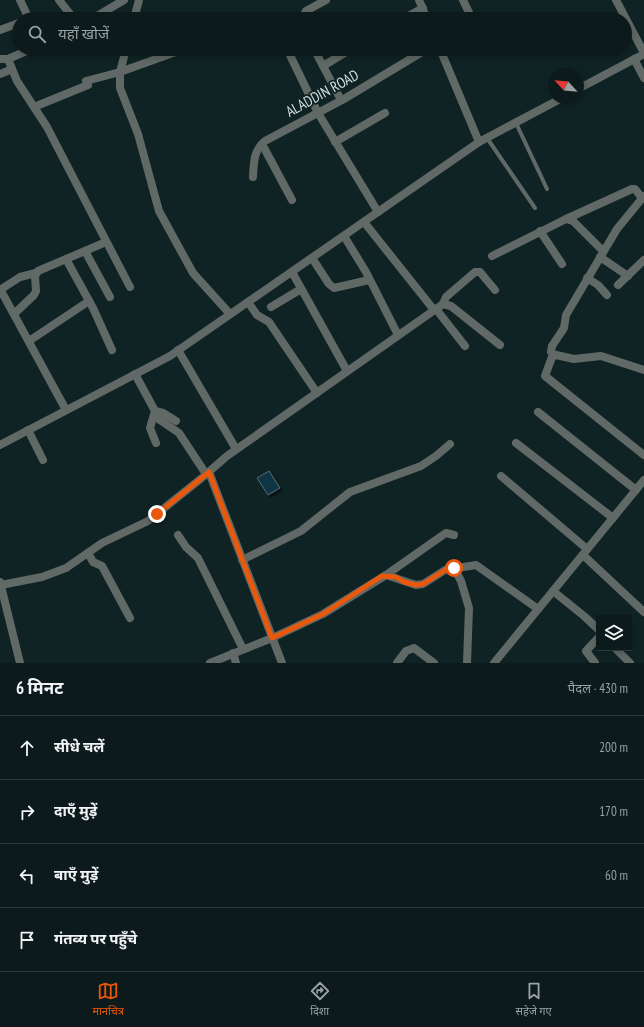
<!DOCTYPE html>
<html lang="hi">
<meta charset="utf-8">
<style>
body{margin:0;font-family:"PT Sans Narrow","Noto Sans Devanagari",sans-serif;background:#152324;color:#f1f3f6}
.controls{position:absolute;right:12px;bottom:12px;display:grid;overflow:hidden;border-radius:0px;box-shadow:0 2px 6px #0003}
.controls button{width:36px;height:36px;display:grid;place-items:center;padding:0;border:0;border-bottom:1px solid #2c383a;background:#0c1a1b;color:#f1f3f6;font:20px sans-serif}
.compass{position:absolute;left:548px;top:68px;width:36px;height:36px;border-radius:50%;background:#0c1a1b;box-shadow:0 2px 6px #0003;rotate:296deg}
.stop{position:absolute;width:12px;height:12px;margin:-9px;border:3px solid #ea580c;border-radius:50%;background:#fff}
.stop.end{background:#ea580c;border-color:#fff;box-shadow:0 1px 4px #0008}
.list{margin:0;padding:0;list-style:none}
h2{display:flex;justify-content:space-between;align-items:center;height:52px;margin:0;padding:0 16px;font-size:17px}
h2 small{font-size:13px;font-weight:400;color:#9aa1a3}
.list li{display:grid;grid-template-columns:26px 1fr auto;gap:12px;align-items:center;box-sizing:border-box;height:64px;padding:0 16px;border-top:1px solid #2c383a}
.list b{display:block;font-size:15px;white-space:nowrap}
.list em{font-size:13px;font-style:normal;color:#9aa1a3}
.icon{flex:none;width:22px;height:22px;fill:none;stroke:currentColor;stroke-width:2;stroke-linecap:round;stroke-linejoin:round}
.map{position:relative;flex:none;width:644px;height:663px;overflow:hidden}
.search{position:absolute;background:#0c1a1b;box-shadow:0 2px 6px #0003;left:12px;right:12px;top:12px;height:44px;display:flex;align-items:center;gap:10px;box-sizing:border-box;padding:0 14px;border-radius:22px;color:#9aa1a3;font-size:15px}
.sheet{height:308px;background:#0c1a1b}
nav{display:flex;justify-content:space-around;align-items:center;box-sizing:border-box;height:56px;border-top:1px solid #2c383a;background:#0c1a1b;font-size:11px;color:#9aa1a3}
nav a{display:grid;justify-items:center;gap:2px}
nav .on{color:#ea580c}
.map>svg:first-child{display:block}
.building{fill:#0e3545;stroke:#596b73;filter:url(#shadow)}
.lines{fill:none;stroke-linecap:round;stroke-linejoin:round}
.service{stroke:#606966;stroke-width:4}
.minor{stroke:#606966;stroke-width:8}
.tertiary{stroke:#606966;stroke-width:8}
.route{stroke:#ea580c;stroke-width:5}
.labels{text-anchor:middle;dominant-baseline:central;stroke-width:3.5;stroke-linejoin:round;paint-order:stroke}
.street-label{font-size:15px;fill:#d3dedf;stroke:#102324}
</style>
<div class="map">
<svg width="644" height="663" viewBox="0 0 644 663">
<defs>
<filter id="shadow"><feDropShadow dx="2" dy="2" stdDeviation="1" flood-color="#0009"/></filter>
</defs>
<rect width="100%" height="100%" fill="#102324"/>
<path class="building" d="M269 471 280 488 268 495 257 478Z"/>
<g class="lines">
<g class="service">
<path d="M516 123 547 189"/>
<path d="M487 138 535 208"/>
</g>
<g class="minor">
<path d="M20 0 29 19"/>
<path d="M59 0 74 19"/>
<path d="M419 0 427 19"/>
<path d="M463 0 472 19"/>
<path d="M616 0 644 53"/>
<path d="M92 19 124 0"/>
<path d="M134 19 139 0"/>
<path d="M301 19 306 11 326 0"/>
<path d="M403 19 423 8"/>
<path d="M0 30 19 23"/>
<path d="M126 49 120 72V88L138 134 159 211 193 273 230 314"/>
<path d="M314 49 341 100"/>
<path d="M440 49 479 142"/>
<path d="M288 51 318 113 378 212"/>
<path d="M0 59H8L31 49"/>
<path d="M8 59 17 81 47 127 130 287"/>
<path d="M634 59 644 78"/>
<path d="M323 66 351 49"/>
<path d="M0 74 12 69"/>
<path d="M86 81 120 72 184 49"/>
<path d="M34 107 88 85"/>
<path d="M335 142 385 113"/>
<path d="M262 144 292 200"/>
<path d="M253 177C254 163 253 151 265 141L344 99 427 49"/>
<path d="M566 219 632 189H635L642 198"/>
<path d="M364 222 434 310"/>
<path d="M540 231 562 264"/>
<path d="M344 236 366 272 398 335"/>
<path d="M85 251 110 297"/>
<path d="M492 256 566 219 573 221 603 251"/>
<path d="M600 257 628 276"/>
<path d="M312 258 329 284 334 288 369 280"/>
<path d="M66 259 93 308 112 350"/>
<path d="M292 272 347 371"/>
<path d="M587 278 598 285 607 295"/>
<path d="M618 285 644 260"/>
<path d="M0 289 66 410"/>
<path d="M0 290 20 277 36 273"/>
<path d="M248 302 257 315 269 322 317 393"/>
<path d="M443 304 446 297 475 272H480L495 290"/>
<path d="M271 307 301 289"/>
<path d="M436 309 465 346"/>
<path d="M14 314 34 295 36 291 35 276 38 271 106 242"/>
<path d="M29 341 89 301"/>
<path d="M178 350 236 449"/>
<path d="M554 355 551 352 552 346 564 328 566 315 617 229 644 196"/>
<path d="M644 370 601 356 574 359 556 355 552 357 545 376 644 455"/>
<path d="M135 374 155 411 150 428 156 443"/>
<path d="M155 411 163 413 176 421"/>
<path d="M538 412 636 490"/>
<path d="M154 416 179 433 206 474"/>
<path d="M28 430 43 460"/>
<path d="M516 443 613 518"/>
<path d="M209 472 282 663"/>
<path d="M501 476 587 549"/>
<path d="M178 535 186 547 198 558 243 649"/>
<path d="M88 553 93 562 102 566 130 618"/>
<path d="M583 555 644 612"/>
<path d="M242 560 301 531 350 492 421 466 436 456 450 444"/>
<path d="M454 568 461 581 469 608 467 663"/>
<path d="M386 575 443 535 446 533 454 535"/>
<path d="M0 582 20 663"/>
<path d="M1 585 42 577 66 568 102 543 148 521 203 477 227 456 443 304 451 306 500 345"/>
<path d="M553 591 584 616 599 630"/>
<path d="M615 648 630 663"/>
<path d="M233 653 236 663"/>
<path d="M210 663 272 638 323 614 386 575 416 585 423 584 445 570 476 565 538 609"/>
<path d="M397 663 406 651 414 648 434 663"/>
<path d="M595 663 586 651 599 637"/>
</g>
<g class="tertiary">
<path d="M578 89 644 54"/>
<path d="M0 445 170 356 479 142 562 98"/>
<path d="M494 663 644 480"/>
</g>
</g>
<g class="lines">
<path class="route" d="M157 514 209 472 272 638 323 614 382 576 396 577 404 582 416 585 423 584 445 570 454 568"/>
</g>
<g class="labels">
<g class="street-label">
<text transform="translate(322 93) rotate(-29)">ALADDIN ROAD</text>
</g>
</g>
</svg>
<div class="controls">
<button><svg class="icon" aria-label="layers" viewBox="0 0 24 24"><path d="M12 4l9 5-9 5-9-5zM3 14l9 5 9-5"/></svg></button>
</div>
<svg class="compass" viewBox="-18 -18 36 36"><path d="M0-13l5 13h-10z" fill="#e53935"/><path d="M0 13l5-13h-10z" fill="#9aa1a3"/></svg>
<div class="stop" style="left:454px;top:568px"></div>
<div class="stop end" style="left:157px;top:514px"></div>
<div class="search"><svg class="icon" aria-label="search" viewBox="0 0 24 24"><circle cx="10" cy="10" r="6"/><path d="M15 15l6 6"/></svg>यहाँ खोजें</div>
</div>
<section class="sheet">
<h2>6 मिनट<small>पैदल · 430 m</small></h2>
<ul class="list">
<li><svg class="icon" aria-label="ahead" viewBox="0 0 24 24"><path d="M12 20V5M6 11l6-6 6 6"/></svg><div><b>सीधे चलें</b></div><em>200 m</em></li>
<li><svg class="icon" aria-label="right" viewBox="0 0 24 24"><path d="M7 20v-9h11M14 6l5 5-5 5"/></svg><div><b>दाएँ मुड़ें</b></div><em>170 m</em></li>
<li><svg class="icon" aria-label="left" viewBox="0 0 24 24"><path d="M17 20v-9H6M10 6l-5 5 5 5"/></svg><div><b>बाएँ मुड़ें</b></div><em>60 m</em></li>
<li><svg class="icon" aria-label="arrive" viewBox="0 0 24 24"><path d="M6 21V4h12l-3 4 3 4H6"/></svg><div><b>गंतव्य पर पहुँचे</b></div></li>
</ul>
</section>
<nav>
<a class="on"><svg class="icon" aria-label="map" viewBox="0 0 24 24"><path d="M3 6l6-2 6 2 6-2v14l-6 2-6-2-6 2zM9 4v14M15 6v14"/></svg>मानचित्र</a>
<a><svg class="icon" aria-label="directions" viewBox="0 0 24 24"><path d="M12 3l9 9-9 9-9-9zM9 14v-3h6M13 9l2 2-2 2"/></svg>दिशा</a>
<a><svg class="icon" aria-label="saved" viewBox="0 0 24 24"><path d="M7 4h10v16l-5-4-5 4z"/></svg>सहेजे गए</a>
</nav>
